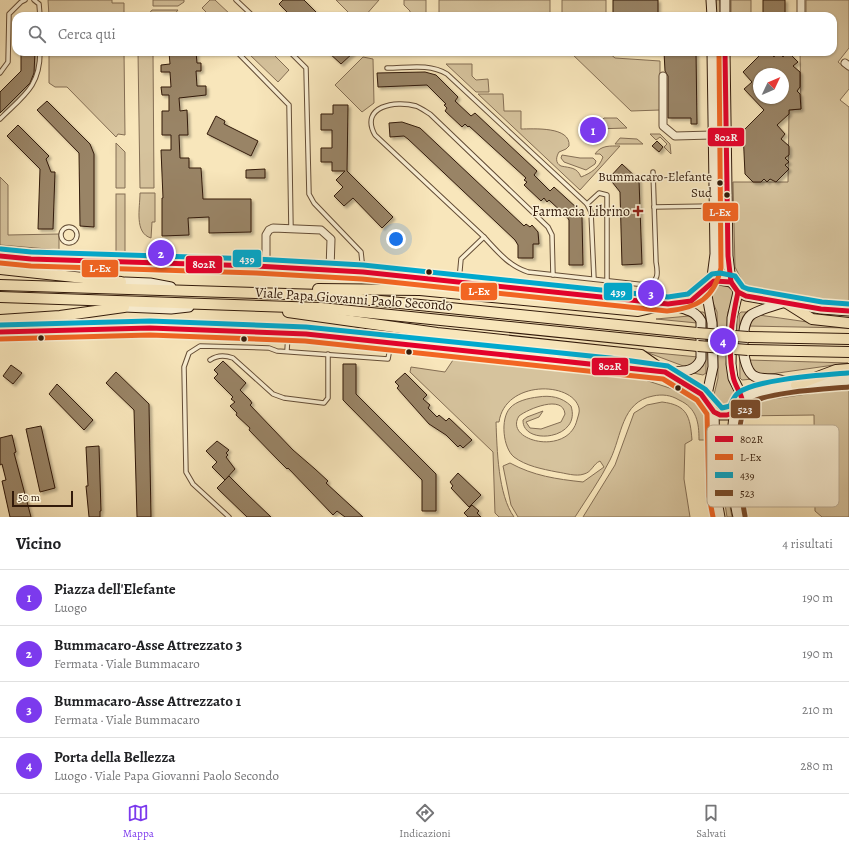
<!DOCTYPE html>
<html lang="it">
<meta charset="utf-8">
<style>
body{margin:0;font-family:Alegreya,serif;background:#f6f6f6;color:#202124}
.compass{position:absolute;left:753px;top:68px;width:36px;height:36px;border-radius:50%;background:#fff;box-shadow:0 1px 3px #0004;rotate:46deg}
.scale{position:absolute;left:12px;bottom:10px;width:61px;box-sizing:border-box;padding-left:4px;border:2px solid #321a0a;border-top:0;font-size:11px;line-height:14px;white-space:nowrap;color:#321a0a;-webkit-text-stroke:3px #faefd3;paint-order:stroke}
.you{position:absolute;left:396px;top:239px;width:14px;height:14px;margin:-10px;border:3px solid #fff;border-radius:50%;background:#1a73e8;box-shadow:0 0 0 6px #1a73e833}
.badge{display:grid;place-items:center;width:26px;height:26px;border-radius:50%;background:#7c3aed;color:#fff;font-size:13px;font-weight:700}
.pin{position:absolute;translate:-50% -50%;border:2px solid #fff;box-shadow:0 1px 4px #0006}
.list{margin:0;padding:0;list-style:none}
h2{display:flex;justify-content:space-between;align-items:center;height:52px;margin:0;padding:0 16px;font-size:17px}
h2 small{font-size:13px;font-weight:400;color:#757577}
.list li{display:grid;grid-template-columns:26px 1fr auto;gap:12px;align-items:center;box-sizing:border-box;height:56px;padding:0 16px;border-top:1px solid #e0e0e0}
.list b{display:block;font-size:15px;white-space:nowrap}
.list p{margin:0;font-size:13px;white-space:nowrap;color:#757577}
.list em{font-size:13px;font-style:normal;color:#757577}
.icon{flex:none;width:22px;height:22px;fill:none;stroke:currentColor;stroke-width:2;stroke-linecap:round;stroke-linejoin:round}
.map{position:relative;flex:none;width:849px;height:517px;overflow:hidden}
.search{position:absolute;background:#fff;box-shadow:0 1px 3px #0004;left:12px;right:12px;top:12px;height:44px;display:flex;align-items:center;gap:10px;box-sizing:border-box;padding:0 14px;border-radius:12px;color:#757577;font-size:15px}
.sheet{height:276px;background:#fff}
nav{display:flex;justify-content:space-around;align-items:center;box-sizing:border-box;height:56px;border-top:1px solid #e0e0e0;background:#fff;font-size:11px;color:#757577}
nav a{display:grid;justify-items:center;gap:2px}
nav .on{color:#7c3aed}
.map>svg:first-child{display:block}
.green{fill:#d6c39d;stroke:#846e54}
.building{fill:#998466;stroke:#321a0a;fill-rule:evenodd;filter:url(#shadow)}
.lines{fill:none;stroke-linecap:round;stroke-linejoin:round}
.service-casing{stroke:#644d36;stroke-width:5.5}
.minor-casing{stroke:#644d36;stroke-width:9}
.secondary-casing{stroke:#321a0a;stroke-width:11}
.primary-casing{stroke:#321a0a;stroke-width:12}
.service{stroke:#faefd3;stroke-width:3.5}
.minor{stroke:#faefd3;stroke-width:7}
.secondary{stroke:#faefd3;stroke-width:9}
.primary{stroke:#f8e6bb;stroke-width:10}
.primary-bridge-casing{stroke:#321a0a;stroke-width:12;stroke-linecap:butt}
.primary-bridge{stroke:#f8e6bb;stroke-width:10}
.bus-1-casing{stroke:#faefd3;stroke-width:8}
.bus-2-casing{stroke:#faefd3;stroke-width:8}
.bus-3-casing{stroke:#faefd3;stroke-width:8}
.bus-4-casing{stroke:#faefd3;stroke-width:8}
.bus-1{stroke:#e4002b;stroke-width:5}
.bus-2{stroke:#f26522;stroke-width:5}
.bus-3{stroke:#00a9ce;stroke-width:5}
.bus-4{stroke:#7a4b2a;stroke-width:5}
.bus-dot{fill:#321a0a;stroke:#faefd3;stroke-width:1.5}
.poi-dot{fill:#8f2418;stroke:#faefd3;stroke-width:1.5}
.labels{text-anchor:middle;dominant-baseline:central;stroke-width:3;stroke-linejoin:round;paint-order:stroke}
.bus-label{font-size:13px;fill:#321a0a;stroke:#faefd3;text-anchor:end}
.poi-label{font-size:14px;fill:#321a0a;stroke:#faefd3;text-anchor:end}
.street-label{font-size:14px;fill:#321a0a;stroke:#faefd3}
.key{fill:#faefd3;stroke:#beaf97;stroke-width:1}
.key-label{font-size:11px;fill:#321a0a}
.line-badge{stroke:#faefd3;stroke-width:1.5}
.badge-label{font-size:11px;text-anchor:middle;font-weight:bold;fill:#fff}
</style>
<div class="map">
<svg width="849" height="517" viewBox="0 0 849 517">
<defs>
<filter id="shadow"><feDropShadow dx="2.5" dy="2.5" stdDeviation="1" flood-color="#0004"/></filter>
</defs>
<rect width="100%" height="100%" fill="#f8e6bb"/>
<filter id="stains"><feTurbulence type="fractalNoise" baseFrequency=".005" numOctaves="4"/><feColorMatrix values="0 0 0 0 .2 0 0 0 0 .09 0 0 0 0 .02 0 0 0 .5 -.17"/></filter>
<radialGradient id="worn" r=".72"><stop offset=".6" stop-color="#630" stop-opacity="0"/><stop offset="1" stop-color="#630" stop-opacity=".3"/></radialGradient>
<g class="green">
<path d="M48 0H112V3H124V16H49Z"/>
<path d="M153 0H184V2L178 6H153Z"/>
<path d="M210 0H215L232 16H210L202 8Z"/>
<path d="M336 0H379L365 16H352Z"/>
<path d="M404 0H426V16H410V11L404 5Z"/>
<rect x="439" y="0" width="111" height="16"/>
<rect x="562" y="0" width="44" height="16"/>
<path d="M716 0H720L721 16H716Z"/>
<rect x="731" y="0" width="20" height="16"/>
<path d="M806 0H849V48L838 62 849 71V89L840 100 849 107V302L839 303 758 291 743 283 735 267 733 182H788L789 110 801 109 800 52H833V16H806Z"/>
<path d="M152 10H178L173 16H147Z"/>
<path d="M49 52H124L125 135 118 134 116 137 67 87H55L49 83Z"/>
<path d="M138 52H153L154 188H140Z"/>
<path d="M251 52H271L289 70 278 82 249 54Z"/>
<path d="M570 52H608L615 58 660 61V110L631 111Z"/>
<path d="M717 52H721L724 250 722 253 719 249Z"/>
<path d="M363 57 373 59 374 103 362 112 335 85Z"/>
<path d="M446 64H472V76L476 80 488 79 489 92H476Z"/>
<path d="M478 94H503L504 111H521V129C533 129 571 126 569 146L566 149 559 152C556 157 555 163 561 166 570 168 577 167 581 177 591 173 599 168 603 157L600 154H595C601 145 610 146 620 146L580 190Z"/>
<path d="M604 118H617L627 128 594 129Z"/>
<path d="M650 134H660L670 144 671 154 664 147 667 144 660 137 656 140Z"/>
<path d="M620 138 637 139 643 144H615Z"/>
<path d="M116 143 125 152V188H116Z"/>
<path d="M562 155 580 158H593L596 161 595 164 586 170 564 162 561 158Z"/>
<path d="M0 177 8 185V235L59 234V250L0 245Z"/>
<path d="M140 193H155V222H152L151 238C134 233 140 208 140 193Z"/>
<rect x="116" y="194" width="9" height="59"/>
<path d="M720 284 730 286 734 292 732 303 728 312 729 378 737 396 734 405 727 409 719 407 713 399 718 378 717 312 710 296 714 287Z"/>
<path d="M698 312H703L706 314V373L703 375 693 373 701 367Z"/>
<path d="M741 312H749L745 315 741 324 753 379 742 380 740 378 739 314Z"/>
<path d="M759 315 849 328 747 326 749 320Z"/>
<path d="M689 316 694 317 697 323 656 319Z"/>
<path d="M646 352 698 357 696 363 686 367Z"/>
<path d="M455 357 615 375 645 380 688 394 696 400 704 408 708 437 705 440H699C699 423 697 408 679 400 671 395 662 394 653 396 621 402 622 436 610 460 600 480 587 498 575 517H518L511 505 503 466 510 463C534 476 556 479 583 482L604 467 600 461C593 464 592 472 584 474 576 477 565 473 557 472 542 469 526 466 514 457 503 448 500 419 510 408 516 401 529 398 538 397 550 395 562 397 571 406 582 440 522 446 523 420L527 417 543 411 539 417 526 422 530 428 541 429 561 422 565 414C563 394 528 409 519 416 503 441 568 457 577 420 578 416 580 412 579 408 572 381 505 380 499 422H496C497 449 498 495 514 517H499L495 513 493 452 410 372 411 367 445 372Z"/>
<path d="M748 360 848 363 764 375 752 370Z"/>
<path d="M849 388V517H822L815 511 814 415 741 416 751 403 758 401Z"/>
<path d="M662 402C688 405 690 417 692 440L685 444 684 479 690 517H583L615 465 634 413 647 405Z"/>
<path d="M724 427 726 429 727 490 732 517H727L723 491 722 429Z"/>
</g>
<g class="building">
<path d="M283 0H304L320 16H291L279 4Z"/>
<rect x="613" y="0" width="45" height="16"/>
<rect x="763" y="0" width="22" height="16"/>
<path d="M21 52H35L34 73 30 83 0 113V92L21 71Z"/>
<path d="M169 52H196L197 63H201V71H196L197 86H206V95L179 98 180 111 187 110 188 135H179L180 158H189V168H201L203 199H251V232L209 233V217L188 218 189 235 162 236V198H163L161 150H171V135H162V111H169V95H162L161 87H171L170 72H161V65L170 64Z"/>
<path d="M328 52H354L341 64Z"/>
<path d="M664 52H696L697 124H691V118H668V76L665 71Z"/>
<path d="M763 52H769L774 57 778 52 783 57 788 52 798 62 793 66 800 72V87L797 91 800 94 801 109 789 110V114L777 125 785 134 781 139 789 146V155L785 158 789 162 785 165 789 169 776 182 770 179 767 182 764 179 761 182H753L745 174 743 131 764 110 744 89 752 82 743 72ZM759 74H783V98H759Z"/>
<path d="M425 72 436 75 458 97 455 101 471 116 475 113 537 171 534 175 550 191 554 187 578 209 582 218 583 265H569V220L567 217 549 200 547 202 544 198 541 201 524 185 527 182 524 180 526 178 469 126 468 127 465 124 462 127 445 111 447 108 444 105 446 104 427 85 378 87 377 73Z"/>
<path d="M47 101 90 144 94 154V227L80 226 79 153 37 110Z"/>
<path d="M333 105H348L347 171 393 217 382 228 353 198 344 206 334 196 343 187 336 180 345 171H332V162H321V148H332V130H321V114H333Z"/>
<path d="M216 116 225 121 224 124 258 141 251 156 207 134Z"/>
<path d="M402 122 420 128 524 226 526 224 530 227 532 225 538 232 539 244H533V258H518V245L515 240 408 139 404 136 390 137 389 123Z"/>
<path d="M18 125 49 156 46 159 51 172H55L53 229H38L40 169 7 136Z"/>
<path d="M657 141 663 147 659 152 652 146Z"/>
<path d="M622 164 639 180 642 264 622 265 620 192 609 178Z"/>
<path d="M265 169V178H246V170Z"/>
<path d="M223 361 246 383 240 390 250 400 252 403 250 405 293 450 315 469 328 481 326 483 363 517H345L337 511 333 515 288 468 287 469 278 460 249 430 250 428 236 415 237 413 230 406 235 402 231 399 233 397 214 378 218 374 214 370Z"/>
<path d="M343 364H356V394L436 474V511H422V480L343 400Z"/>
<path d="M11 365 22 373 13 384 3 376Z"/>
<path d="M116 372 149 404 151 517H137L134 410 106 383Z"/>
<path d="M405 373 427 395 423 399 430 405 428 408 437 417 439 415 446 421 449 418 472 440 463 448 460 445 458 447 446 435 429 424 397 388 399 386 395 382Z"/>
<path d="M57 384 93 420 84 430 49 394Z"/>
<path d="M41 426 55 488 40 492 26 429Z"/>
<path d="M12 435 16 452 14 453 31 517H10L2 481 6 480 2 464 0 465V438Z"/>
<path d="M217 441 229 450 226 453 228 455 226 457 235 469 225 480 212 467 217 462 206 451Z"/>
<path d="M99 446 101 511H100V517H89L86 486H88L86 447Z"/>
<path d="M458 473 481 495 469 507 451 488 453 486 450 482Z"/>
<path d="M229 476 248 495 271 517H247L217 488Z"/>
<path d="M472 505 479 511 477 513 481 517H468L464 513Z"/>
</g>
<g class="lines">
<g class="service-casing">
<g id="service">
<path d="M34 0 39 4 40 16"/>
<path d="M236 0 253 16"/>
<path d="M237 52 289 105 291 229"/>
<path d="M290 52 306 68 309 194 314 203 361 252 363 271"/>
<path d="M387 68C407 68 429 63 447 74L587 204 591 212 594 279"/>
<path d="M0 73 8 62 9 14 21 2 25 0"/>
<path d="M0 119C23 96 40 87 40 52"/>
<path d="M587 204 599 193 607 195V280"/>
<path d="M654 207 713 206"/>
<circle cx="69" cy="235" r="8"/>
<path d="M484 237 375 135C359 106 396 100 416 106 421 108 425 111 430 114L548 227 552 235 553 275"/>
<path d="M459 281 461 259 484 237C498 252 509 266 528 272L646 285C659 282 658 273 656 262L653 172"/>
<path d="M287 351 288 334"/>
<path d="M210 360C217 355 225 355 233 358L273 394 284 398 324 403 328 398V354"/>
<path d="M229 517 193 484 186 472 184 367 189 353 200 346 269 348 277 351 388 359 391 343"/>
</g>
</g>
<g class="minor-casing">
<g id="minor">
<path d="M801 0V16"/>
<path d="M845 63 849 66"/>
<path d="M663 76V126L675 136 712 135"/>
<path d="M266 266V235L269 230 273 228 321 230 331 239 330 270"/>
</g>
</g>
<g class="secondary-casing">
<g id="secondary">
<path d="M711 0 712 16"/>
<path d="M725 0V16"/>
<path d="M725 52 728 256 731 282"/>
<path d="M0 256 31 259 256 266 363 272 668 304C679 308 695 309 701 321V359C695 374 679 371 665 372L306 334 150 328 0 332"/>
<path d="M125 282 150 283 171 287"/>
<path d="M708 286 712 277 715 254 712 52"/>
<path d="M706 290 712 323 713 367 706 399"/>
<path d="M738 292 746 296 821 309 849 311"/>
<path d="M785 302C777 305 757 310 751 315 739 324 741 369 754 376 761 380 768 378 775 379 782 380 789 383 796 385"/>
<path d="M124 307 171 309 189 307"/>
<path d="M665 372 701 394 706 399 714 412 720 415H727L735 412 739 406 742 399 740 392 733 378 731 364 732 318 738 292 736 287 731 282 719 280 714 281 691 301 669 304"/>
<path d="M742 399C767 385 820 382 849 380"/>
<path d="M714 412 716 496 720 517"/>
<path d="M735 412C729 441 731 488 738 517"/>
</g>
</g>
<g class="primary-casing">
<g id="primary">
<path d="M0 269 121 282"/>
<path d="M0 285 321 295 697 333"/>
<path d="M318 289 420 290 638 311 668 304"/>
<path d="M0 297 321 308 698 346"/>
<path d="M785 302 812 319 849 323"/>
<path d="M288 312 437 333 641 355 665 372"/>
<path d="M0 320 60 316 124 307"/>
<path d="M748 337 849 339"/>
<path d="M748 350 849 352"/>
<path d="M796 385 836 370 849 369"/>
</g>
</g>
<use href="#service" class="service"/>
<use href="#minor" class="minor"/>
<use href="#secondary" class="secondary"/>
<use href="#primary" class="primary"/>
<g class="primary-bridge-casing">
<g id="primary-bridge">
<path d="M697 333 748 337"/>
<path d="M698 346 748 350"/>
</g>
</g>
<use href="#primary-bridge" class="primary-bridge"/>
<g class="bus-1-casing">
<g id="bus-1">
<path d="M725 52 728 256 731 282"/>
<path d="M0 256 31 259 256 266 363 272 668 304 691 301 714 281 731 282 738 292C732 319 727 349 733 376 734 384 740 391 742 399L735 412 727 415H720L714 412 701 394 665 372 306 334 150 328 0 332"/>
<path d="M738 292 746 296 821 309 849 311"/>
</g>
</g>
<g class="bus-2-casing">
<g id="bus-2">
<path d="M0 263 31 266 256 273 362 279 667 311C698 308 714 298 721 268L719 52"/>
<path d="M0 339 150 335 305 341 663 379 697 400 707 414 709 496 713 517"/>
</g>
</g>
<g class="bus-3-casing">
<g id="bus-3">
<path d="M1 249 31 252 256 259 363 265 668 297 688 294 712 274 720 273 735 276 743 287 748 289 822 302 849 304"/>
<path d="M0 325 150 321 306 327 610 358 668 366 705 389 722 408 730 406C732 402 734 396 738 393 756 379 824 375 848 373"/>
</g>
</g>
<g class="bus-4-casing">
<path id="bus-4" d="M745 516C741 495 731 415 750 403 768 392 826 389 849 387"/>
</g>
<use href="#bus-1" class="bus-1"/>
<use href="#bus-2" class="bus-2"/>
<use href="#bus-3" class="bus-3"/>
<use href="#bus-4" class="bus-4"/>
</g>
<g class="bus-dot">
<circle cx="720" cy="183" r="3.5"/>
<circle cx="727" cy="195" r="3.5"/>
<circle cx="429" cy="272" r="3.5"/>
<circle cx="41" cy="338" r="3.5"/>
<circle cx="244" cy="339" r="3.5"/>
<circle cx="409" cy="352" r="3.5"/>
<circle cx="678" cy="388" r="3.5"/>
</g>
<path class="poi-dot" d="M636 205h4v4h4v4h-4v4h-4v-4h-4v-4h4z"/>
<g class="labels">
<g class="bus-label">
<text x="712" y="176">Bummacaro-Elefante<tspan x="712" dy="16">Sud</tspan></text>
</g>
<g class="poi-label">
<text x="630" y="211">Farmacia Librino</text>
</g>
<g class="street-label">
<text transform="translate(354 299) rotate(4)">Viale Papa Giovanni Paolo Secondo</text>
</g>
</g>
<rect x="707" y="425" width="132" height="82" rx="6" class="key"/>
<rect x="715" y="436" width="18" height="6" fill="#e4002b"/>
<rect x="715" y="454" width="18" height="6" fill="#f26522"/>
<rect x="715" y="472" width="18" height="6" fill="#00a9ce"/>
<rect x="715" y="490" width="18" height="6" fill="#7a4b2a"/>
<g class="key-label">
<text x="740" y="443">802R</text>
<text x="740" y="461">L-Ex</text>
<text x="740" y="479">439</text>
<text x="740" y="497">523</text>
</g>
<g class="line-badge">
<rect x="707" y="127" width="38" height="20" rx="4" fill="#e4002b"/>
<rect x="702" y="202" width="37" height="20" rx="4" fill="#f26522"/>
<rect x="232" y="249" width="30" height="19" rx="4" fill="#00a9ce"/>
<rect x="185" y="255" width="38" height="19" rx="4" fill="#e4002b"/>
<rect x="81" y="259" width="38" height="19" rx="4" fill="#f26522"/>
<rect x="460" y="282" width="38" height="19" rx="4" fill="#f26522"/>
<rect x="603" y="282" width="30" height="19" rx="4" fill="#00a9ce"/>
<rect x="591" y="357" width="38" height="19" rx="4" fill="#e4002b"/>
<rect x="730" y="399" width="31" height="20" rx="4" fill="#7a4b2a"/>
</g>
<g class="badge-label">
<text x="726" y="141">802R</text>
<text x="720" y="216">L-Ex</text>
<text x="247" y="263">439</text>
<text x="204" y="268">802R</text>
<text x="100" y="272">L-Ex</text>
<text x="479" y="295">L-Ex</text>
<text x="618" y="296">439</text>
<text x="610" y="370">802R</text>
<text x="745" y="413">523</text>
</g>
<rect width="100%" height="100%" filter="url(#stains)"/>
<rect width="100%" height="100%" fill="url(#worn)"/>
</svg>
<svg class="compass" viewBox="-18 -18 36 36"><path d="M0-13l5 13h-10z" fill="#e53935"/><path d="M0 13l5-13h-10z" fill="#757577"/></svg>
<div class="scale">50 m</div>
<div class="you"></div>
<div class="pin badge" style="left:593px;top:130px">1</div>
<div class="pin badge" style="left:161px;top:253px">2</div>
<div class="pin badge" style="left:651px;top:293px">3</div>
<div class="pin badge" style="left:723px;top:341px">4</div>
<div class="search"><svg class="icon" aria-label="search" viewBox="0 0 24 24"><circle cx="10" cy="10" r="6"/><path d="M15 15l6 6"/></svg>Cerca qui</div>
</div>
<section class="sheet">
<h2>Vicino<small>4 risultati</small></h2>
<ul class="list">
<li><span class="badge">1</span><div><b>Piazza dell'Elefante</b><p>Luogo</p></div><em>190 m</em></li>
<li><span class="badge">2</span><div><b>Bummacaro-Asse Attrezzato 3</b><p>Fermata · Viale Bummacaro</p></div><em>190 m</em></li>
<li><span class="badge">3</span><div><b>Bummacaro-Asse Attrezzato 1</b><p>Fermata · Viale Bummacaro</p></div><em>210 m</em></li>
<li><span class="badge">4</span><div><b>Porta della Bellezza</b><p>Luogo · Viale Papa Giovanni Paolo Secondo</p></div><em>280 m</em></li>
</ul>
</section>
<nav>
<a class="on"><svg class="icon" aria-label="map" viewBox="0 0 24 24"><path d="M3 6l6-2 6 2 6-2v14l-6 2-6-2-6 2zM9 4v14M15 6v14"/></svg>Mappa</a>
<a><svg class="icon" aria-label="directions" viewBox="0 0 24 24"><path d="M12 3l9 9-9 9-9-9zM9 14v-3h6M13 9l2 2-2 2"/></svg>Indicazioni</a>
<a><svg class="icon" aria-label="saved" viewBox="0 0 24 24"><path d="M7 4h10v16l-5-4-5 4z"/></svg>Salvati</a>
</nav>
